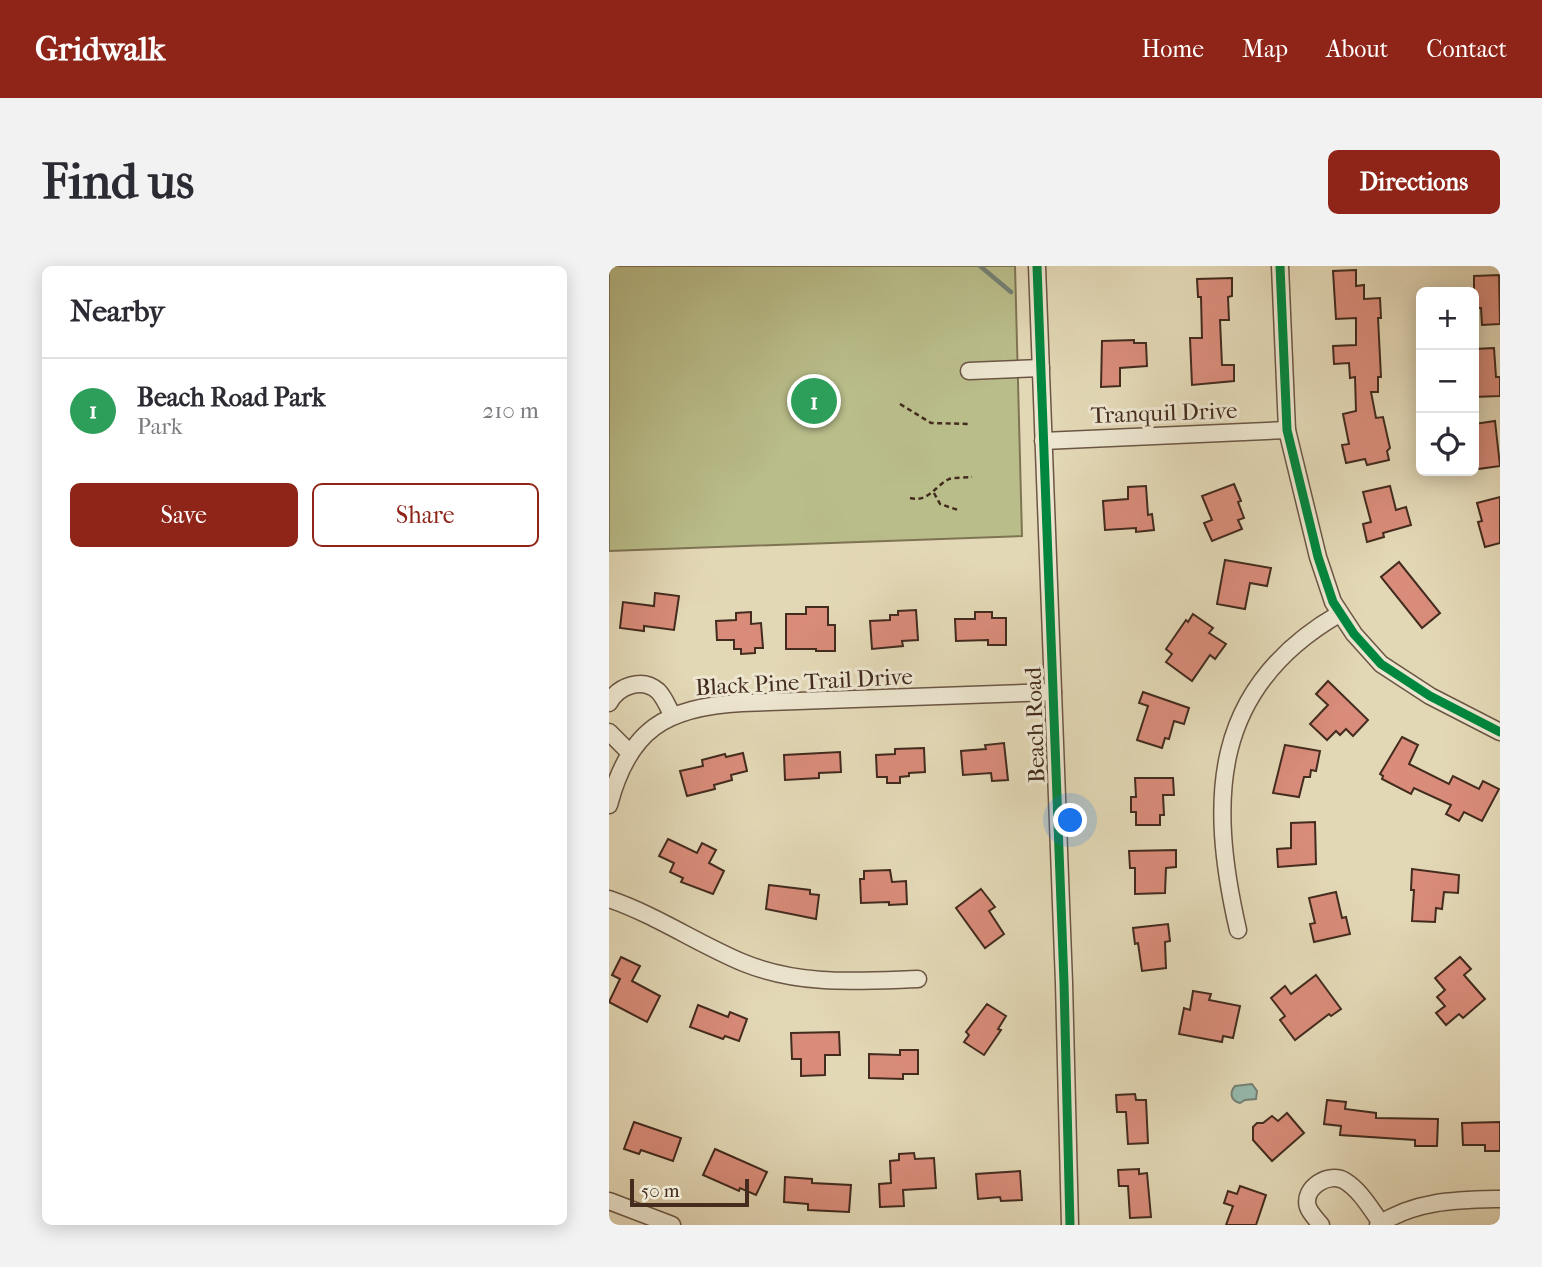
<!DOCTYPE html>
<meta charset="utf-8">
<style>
body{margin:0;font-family:"IM FELL French Canon",serif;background:#f2f2f3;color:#2b2b33}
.controls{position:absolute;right:21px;top:21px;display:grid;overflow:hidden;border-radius:10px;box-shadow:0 4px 18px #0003}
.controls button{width:63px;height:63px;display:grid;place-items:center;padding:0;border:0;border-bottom:2px solid #e1e1e2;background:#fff;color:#2b2b33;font:35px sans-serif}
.scale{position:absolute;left:21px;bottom:18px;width:119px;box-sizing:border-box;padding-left:7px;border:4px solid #432b1e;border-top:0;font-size:19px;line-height:24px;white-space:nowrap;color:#432b1e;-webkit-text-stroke:5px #ede6d0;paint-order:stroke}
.you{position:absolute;left:462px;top:555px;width:24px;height:24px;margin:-18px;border:5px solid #fff;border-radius:50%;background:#1a73e8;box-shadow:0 0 0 10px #1a73e833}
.badge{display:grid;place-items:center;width:46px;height:46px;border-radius:50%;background:#8f2418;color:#fff;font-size:23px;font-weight:700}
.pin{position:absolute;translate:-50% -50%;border:4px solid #fff;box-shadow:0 2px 7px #0006}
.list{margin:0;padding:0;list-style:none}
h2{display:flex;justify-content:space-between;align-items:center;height:91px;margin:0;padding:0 28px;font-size:30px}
h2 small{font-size:23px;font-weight:400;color:#7c7c81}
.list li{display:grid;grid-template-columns:46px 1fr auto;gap:21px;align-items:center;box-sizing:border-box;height:105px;padding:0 28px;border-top:2px solid #e1e1e2}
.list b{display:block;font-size:26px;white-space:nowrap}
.list p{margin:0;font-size:23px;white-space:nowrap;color:#7c7c81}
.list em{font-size:23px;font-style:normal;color:#7c7c81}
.actions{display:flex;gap:14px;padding:21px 28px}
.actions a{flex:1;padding:16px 0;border:2px solid #8f2418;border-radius:10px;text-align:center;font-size:24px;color:#8f2418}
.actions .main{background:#8f2418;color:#fff}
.icon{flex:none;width:38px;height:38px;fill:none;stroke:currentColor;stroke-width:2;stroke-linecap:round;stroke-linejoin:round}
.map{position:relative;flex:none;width:891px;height:959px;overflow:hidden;border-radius:10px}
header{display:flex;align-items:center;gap:42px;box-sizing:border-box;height:98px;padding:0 35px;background:#8f2418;color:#fff}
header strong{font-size:33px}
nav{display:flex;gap:38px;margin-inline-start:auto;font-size:24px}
.intro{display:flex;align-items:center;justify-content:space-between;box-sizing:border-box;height:168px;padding:0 42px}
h1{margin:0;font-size:49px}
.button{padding:18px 32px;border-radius:10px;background:#8f2418;color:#fff;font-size:24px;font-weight:700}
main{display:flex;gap:42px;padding:0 42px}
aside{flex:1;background:#fff;border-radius:10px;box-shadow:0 4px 18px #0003}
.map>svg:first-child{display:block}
.green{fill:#b9bd8a;stroke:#7e7454;stroke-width:2}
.water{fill:#95baae;stroke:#748174;stroke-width:2}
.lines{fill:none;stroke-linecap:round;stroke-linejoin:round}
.stream{stroke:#748174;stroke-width:4.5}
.building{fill:#d98c7a;stroke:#432b1e;stroke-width:2}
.minor-casing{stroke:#6b5644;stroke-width:19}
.path{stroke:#432b1e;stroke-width:2.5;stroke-dasharray:5 3.5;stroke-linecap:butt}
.minor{stroke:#ede6d0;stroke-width:16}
.cycleway-casing{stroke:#ede6d0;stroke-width:13}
.cycleway{stroke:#00873e;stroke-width:9}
.labels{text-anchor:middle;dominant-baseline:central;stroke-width:6;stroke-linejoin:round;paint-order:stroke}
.street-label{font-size:23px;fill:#432b1e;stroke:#ede6d0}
</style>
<header>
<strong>Gridwalk</strong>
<nav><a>Home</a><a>Map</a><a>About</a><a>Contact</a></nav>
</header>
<div class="intro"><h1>Find us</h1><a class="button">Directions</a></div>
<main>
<aside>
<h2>Nearby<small></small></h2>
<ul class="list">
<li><span class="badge" style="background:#2e9e5b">1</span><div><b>Beach Road Park</b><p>Park</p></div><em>210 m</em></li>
</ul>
<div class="actions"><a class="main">Save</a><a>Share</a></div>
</aside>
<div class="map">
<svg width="891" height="959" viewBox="0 0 891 959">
<rect width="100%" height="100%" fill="#e3d8b6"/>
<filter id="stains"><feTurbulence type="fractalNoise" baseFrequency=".00286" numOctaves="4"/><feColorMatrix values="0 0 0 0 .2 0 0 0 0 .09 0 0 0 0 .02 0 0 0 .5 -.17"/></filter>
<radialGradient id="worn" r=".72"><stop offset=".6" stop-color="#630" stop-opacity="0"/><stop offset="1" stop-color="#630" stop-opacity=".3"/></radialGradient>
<path class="green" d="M0 0H406L413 270 0 285Z"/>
<path class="water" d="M643 818 648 825 647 833 636 834 631 837C622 835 620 827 626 820Z"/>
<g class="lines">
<path class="stream" d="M371 0 402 26"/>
</g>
<g class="building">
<path d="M747 4V20L755 19V33L771 32 772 52H769L772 111H769V126H762L767 152 774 151 781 182 778 185 780 194 758 199 756 193 737 197 733 179 740 178 734 148 747 145 746 111 741 112 740 97 725 98 724 80 747 79V52L727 53 724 5Z"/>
<path d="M890 9 891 58 873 59 872 42H865V10Z"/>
<path d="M623 12V30L619 31 620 54H611L613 99H625V115L583 119 581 72H593L592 31H589L588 13Z"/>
<path d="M525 74V77H537L538 100 511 102V120L492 121 493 75Z"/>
<path d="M885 82 887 111H891V130L865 131V83Z"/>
<path d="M886 155 891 200 869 203 865 158Z"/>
<path d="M625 218 632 235 629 236 635 252 629 254 633 263 603 275 595 257 603 254 593 230Z"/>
<path d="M537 220 539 249 543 248 545 264 527 266V262L496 264 494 235 519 233V221Z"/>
<path d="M781 220 787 244 797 241 802 259 774 267 775 271 758 276 754 258 762 256 754 226Z"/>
<path d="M891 231V277L876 281 869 256 873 255 868 237Z"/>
<path d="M616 294 662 302 658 320 641 317 636 343 608 338Z"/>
<path d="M790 296 831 347 813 362 772 311Z"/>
<path d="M46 327 70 330 65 364 35 360V365L11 362 14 336 45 340Z"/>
<path d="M197 341H219V359H226V385H207V383H177V348H197Z"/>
<path d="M307 344 309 374 293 375 294 380 263 383 261 355 281 354V349H289V345Z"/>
<path d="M142 346V358L152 357 154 382H146V387L132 388V383H125V374H108L107 355 127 354V347Z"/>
<path d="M366 346H383V352H397V379H379V374L347 375 346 353H366Z"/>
<path d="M584 348 604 362 600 367 617 378 606 393 601 389 583 415 557 396 563 388 557 383 577 354 579 356Z"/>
<path d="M719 415 759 454 744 470 737 463 731 469 727 465 718 474 701 458 719 439 707 428Z"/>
<path d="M534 426 580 442 575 458 565 455 560 473 556 472 553 482 528 474 539 440 530 437Z"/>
<path d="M793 471 809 479 800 498 840 518 844 510 870 523 874 515 890 523 873 555 855 546 850 555 837 548 842 539 805 522 802 528 773 513 774 510 771 508Z"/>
<path d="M395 477 399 514 383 515 382 507 354 509 352 485 377 483 376 479Z"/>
<path d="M676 479 711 485 707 505 702 504 701 511H695L690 531 664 527Z"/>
<path d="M315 482 316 506 300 507V510L291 511V517H278V511H268L267 489 286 488V483Z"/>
<path d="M231 486 232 506 210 507V512L176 514 175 489Z"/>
<path d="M134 487 138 505 122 509 123 514 105 519 106 523 78 530 71 505 94 500 93 494 116 488 117 491Z"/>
<path d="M526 512H564L565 529H554L555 549H551V559H527V546H522V531H527Z"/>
<path d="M706 556 707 598 669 601 668 583 682 582V557Z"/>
<path d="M59 573 88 587 93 577 107 584 100 597 115 605 104 628 72 616 74 612 61 606 65 597 50 590Z"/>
<path d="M567 584V601L557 602 556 627 526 628V602H521L520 585Z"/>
<path d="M803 603 850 609 849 627 835 626 833 643 827 642 826 656 803 655 805 624H802Z"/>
<path d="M281 604 283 616 297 615 298 638 280 639V636L252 637 251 613H255V605Z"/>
<path d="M160 619 201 624V628L210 629 207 653 157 643Z"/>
<path d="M372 623 386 641 380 645 395 668 376 682 347 642Z"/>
<path d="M727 626 733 652 737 651 741 668 705 676 701 658 706 657 700 632Z"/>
<path d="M559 658 561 675 556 676 557 702 533 705 529 677 526 678 524 662Z"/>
<path d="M12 691 31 700 23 715 51 730 38 756 0 736 11 713 3 709Z"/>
<path d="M851 691 862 703 855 709 876 733 854 752 850 748 837 759 827 747 836 740 828 731 836 724 826 712Z"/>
<path d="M707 709 732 743 722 750 720 748 686 774 671 754 676 750 662 732 676 720 682 728Z"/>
<path d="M584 725 602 728 600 734 631 740 624 772 614 770 613 776 570 768 575 742 581 744Z"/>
<path d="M378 738 397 750 389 763 392 764 375 789 355 776 360 769 357 766Z"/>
<path d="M89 739 119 751 121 746 138 753 130 775 116 770 114 773 81 761Z"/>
<path d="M230 766 231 789H216V809L192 810V793H183L182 767Z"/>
<path d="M291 784H309V808H294V813L260 812V788L291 789Z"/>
<path d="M526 828 527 834H537L539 877 519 878 517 846H508L507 829Z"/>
<path d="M718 834 737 836 736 843 767 847V852L829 853 828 880H806V874L731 869 732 860 715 858Z"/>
<path d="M678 847 695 867 663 895 644 874V861L648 857H654L663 850 669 855Z"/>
<path d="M25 856 72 872 64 895 32 884 30 888 15 883Z"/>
<path d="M891 856V885H876V879H854L853 857Z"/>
<path d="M106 883 158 906 147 929 131 922 130 925 94 909Z"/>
<path d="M305 887 306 893 325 892 327 922 294 924 295 940 271 941 270 918 282 917 281 895 290 894V888Z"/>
<path d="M530 903V908L538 907 542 951 521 952 519 920H510L509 904Z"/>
<path d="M411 905 413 934 392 935 391 931 369 933 367 908Z"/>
<path d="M176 911 203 913V917L242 919 240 946 199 944V938L175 936Z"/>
<path d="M631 920 657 929 647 959H617L624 940 615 937 619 925 628 928Z"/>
</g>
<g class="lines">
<g class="minor-casing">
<g id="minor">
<path d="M428 0 455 717 461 959"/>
<path d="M671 0 678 164 709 291 724 336 745 368 772 398 821 430 891 466"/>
<path d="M360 105 432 102"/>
<path d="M434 175 678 164"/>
<path d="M0 437C9 420 33 411 49 425 56 432 59 442 64 450"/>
<path d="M0 466 20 486"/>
<path d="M0 539C20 463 57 441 133 437L444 426"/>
<path d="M0 633C47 649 89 678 135 697 192 720 249 715 309 713"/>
<path d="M629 664C599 533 602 422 730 348"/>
<path d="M0 935 63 959"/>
<path d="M712 959C708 954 701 947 699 941 693 922 720 905 736 915 751 924 762 943 772 957"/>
<path d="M769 959C807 934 848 934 891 933"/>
</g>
</g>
<g class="path">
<path d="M291 138 322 157 361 158"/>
<path d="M325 227 331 238 349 244"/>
<path d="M301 232C319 237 326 220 340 213 346 211 356 212 363 211"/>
</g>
<use href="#minor" class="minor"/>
<g class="cycleway-casing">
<g id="cycleway">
<path d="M428 0 455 717 461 959"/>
<path d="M671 0 678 164 709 291 724 336 745 368 772 398 821 430 891 466"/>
</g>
</g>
<use href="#cycleway" class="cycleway"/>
</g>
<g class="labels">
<g class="street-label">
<text transform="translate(555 147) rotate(-2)">Tranquil Drive</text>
<text transform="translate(195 416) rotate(-3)">Black Pine Trail Drive</text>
<text transform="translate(426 459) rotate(-92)">Beach Road</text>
</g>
</g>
<rect width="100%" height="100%" filter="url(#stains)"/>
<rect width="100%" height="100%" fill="url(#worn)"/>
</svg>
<div class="controls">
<button>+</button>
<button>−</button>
<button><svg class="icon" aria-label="locate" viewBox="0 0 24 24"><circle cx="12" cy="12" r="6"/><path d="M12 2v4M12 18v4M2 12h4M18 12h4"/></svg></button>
</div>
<div class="scale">50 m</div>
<div class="you"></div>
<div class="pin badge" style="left:205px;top:135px;background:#2e9e5b">1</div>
</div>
</main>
